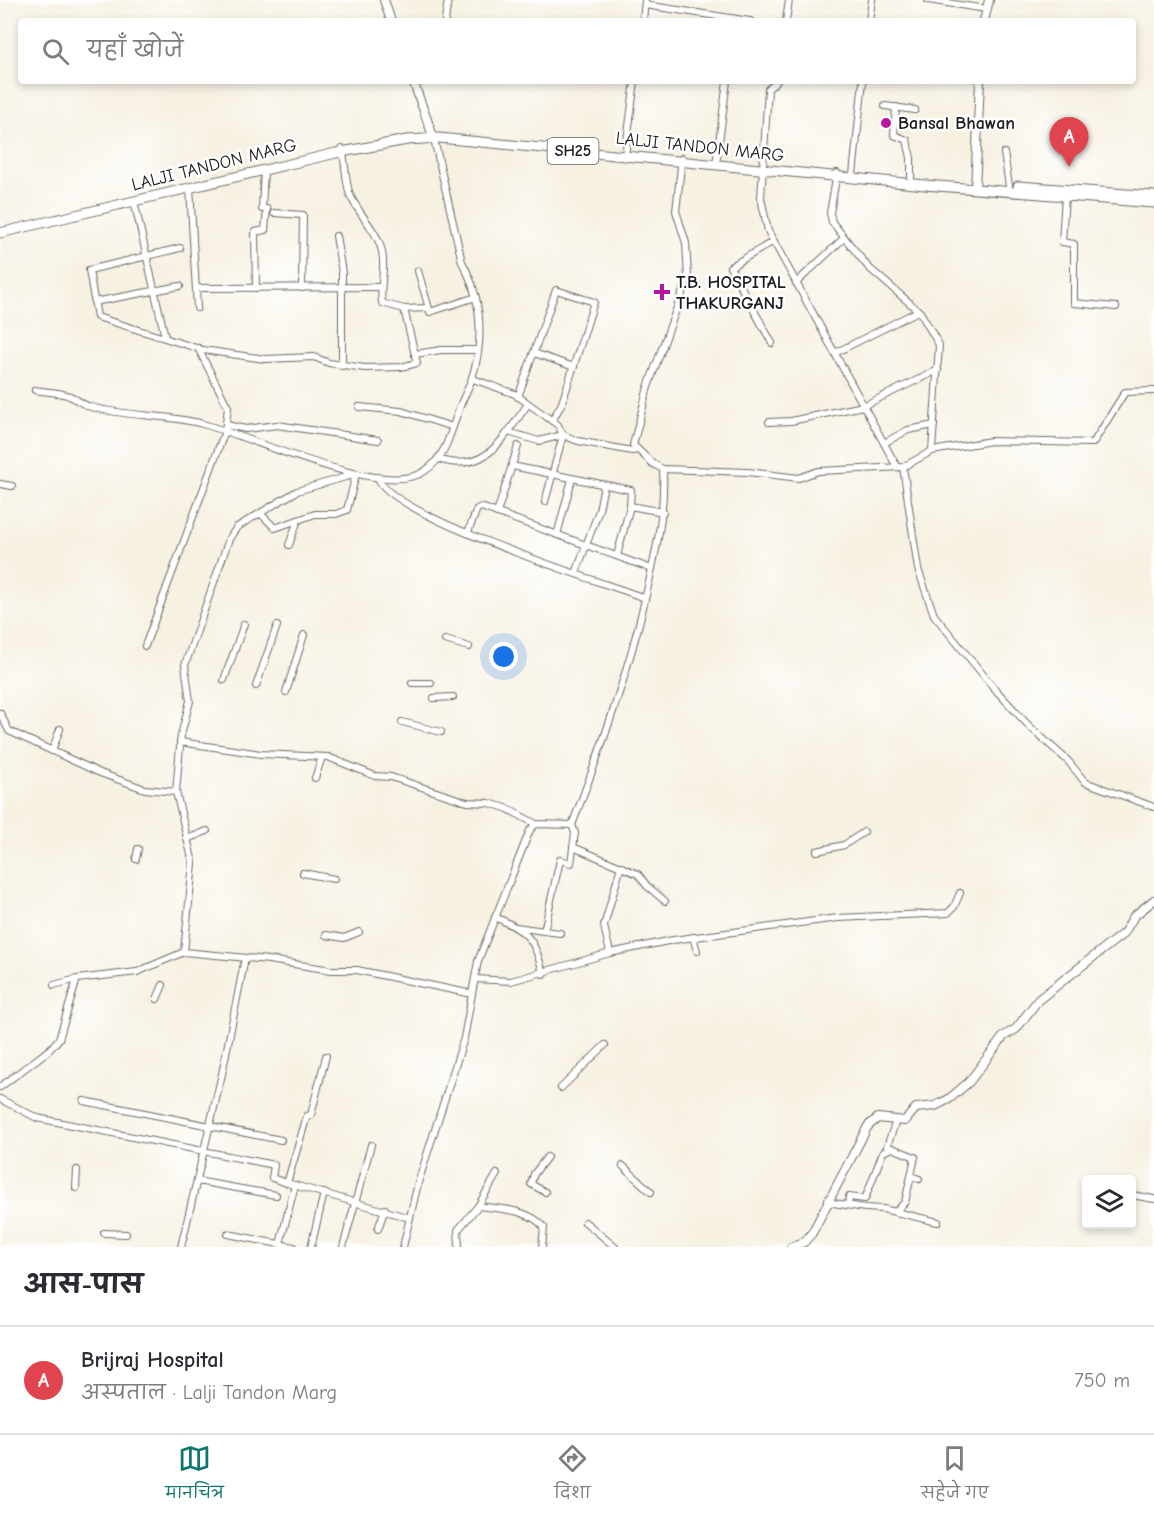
<!DOCTYPE html>
<html lang="hi">
<meta charset="utf-8">
<style>
body{margin:0;font-family:"Comic Neue","Playpen Sans Deva",sans-serif;background:#f2f2f3;color:#2b2b33}
.controls{position:absolute;right:18px;bottom:18px;display:grid;overflow:hidden;border-radius:6px;box-shadow:0 3px 9px #0003}
.controls button{width:54px;height:54px;display:grid;place-items:center;padding:0;border:0;border-bottom:2px solid #e1e1e2;background:#fff;color:#2b2b33;font:30px sans-serif}
.you{position:absolute;left:504px;top:657px;width:21px;height:21px;margin:-15px;border:4px solid #fff;border-radius:50%;background:#1a73e8;box-shadow:0 0 0 9px #1a73e833}
.badge{display:grid;place-items:center;width:39px;height:39px;border-radius:50%;background:#0f766e;color:#fff;font-size:20px;font-weight:700}
.pin{position:absolute;translate:-50% -50px;filter:drop-shadow(0 2px 3px #0008)}
.pin::after{content:'';position:absolute;top:32px;width:21px;height:18px;background:inherit;clip-path:polygon(0 0,100% 0,50% 100%)}
.list{margin:0;padding:0;list-style:none}
h2{display:flex;justify-content:space-between;align-items:center;height:78px;margin:0;padding:0 24px;font-size:26px}
h2 small{font-size:20px;font-weight:400;color:#7c7c81}
.list li{display:grid;grid-template-columns:39px 1fr auto;gap:18px;align-items:center;box-sizing:border-box;height:108px;padding:0 24px;border-top:2px solid #e1e1e2}
.list b{display:block;font-size:22px;white-space:nowrap}
.list p{margin:0;font-size:20px;white-space:nowrap;color:#7c7c81}
.list em{font-size:20px;font-style:normal;color:#7c7c81}
.icon{flex:none;width:33px;height:33px;fill:none;stroke:currentColor;stroke-width:2;stroke-linecap:round;stroke-linejoin:round}
.map{position:relative;flex:none;width:1154px;height:1247px;overflow:hidden}
.search{position:absolute;background:#fff;box-shadow:0 3px 9px #0003;left:18px;right:18px;top:18px;height:66px;display:flex;align-items:center;gap:15px;box-sizing:border-box;padding:0 21px;border-radius:6px;color:#7c7c81;font-size:22px}
.sheet{height:186px;background:#fff}
nav{display:flex;justify-content:space-around;align-items:center;box-sizing:border-box;height:84px;border-top:2px solid #e1e1e2;background:#fff;font-size:16px;color:#7c7c81}
nav a{display:grid;justify-items:center;gap:3px}
nav .on{color:#0f766e}
.map>svg:first-child{display:block}
.lines{fill:none;stroke-linecap:round;stroke-linejoin:round}
.minor-casing{stroke:#696761;stroke-width:8}
.tertiary-casing{stroke:#696761;stroke-width:10}
.primary-casing{stroke:#696761;stroke-width:11}
.minor{stroke:#fff;stroke-width:6}
.tertiary{stroke:#fff;stroke-width:8}
.primary{stroke:#fff;stroke-width:9}
.poi-dot{fill:#b5179e;stroke:#fff;stroke-width:2}
.labels{text-anchor:middle;dominant-baseline:central;stroke-width:5;stroke-linejoin:round;paint-order:stroke}
.shield{fill:#fff;stroke:#606060;stroke-width:1.5}
.shield-label{font-size:16px;font-weight:bold;fill:#1c1c1c}
.poi-label{font-size:18px;font-weight:bold;fill:#1c1c1c;stroke:#fff;text-anchor:start}
.street-label{font-size:18px;fill:#1c1c1c;stroke:#fff}
</style>
<div class="map">
<svg width="1154" height="1247" viewBox="0 0 1154 1247">
<rect width="100%" height="100%" fill="#fff"/>
<filter id="ink" filterUnits="userSpaceOnUse"><feTurbulence type="fractalNoise" baseFrequency=".0167" numOctaves="2"/><feDisplacementMap in="SourceGraphic" scale="12" xChannelSelector="R" yChannelSelector="G"/><feConvolveMatrix kernelMatrix="1 2 1 2 8 2 1 2 1" color-interpolation-filters="sRGB"/></filter>
<filter id="wash" filterUnits="userSpaceOnUse"><feTurbulence type="fractalNoise" baseFrequency=".008" numOctaves="4" result="noise"/><feDisplacementMap in="SourceGraphic" scale="24" xChannelSelector="R" yChannelSelector="G"/><feGaussianBlur stdDeviation="1.35" result="paint"/><feColorMatrix in="noise" values="0 0 0 0 0 0 0 0 0 0 0 0 0 0 0 0 0 1.4 0 .05"/><feComposite in="paint" operator="in"/></filter>
<g filter="url(#wash)">
<rect width="100%" height="100%" fill="#f7f1e2"/>
</g>
<g filter="url(#ink)">
<g class="lines">
<g class="minor-casing">
<g id="minor">
<path d="M928 0 986 9"/>
<path d="M645 5 750 21"/>
<path d="M445 21 448 0"/>
<path d="M643 21 645 0"/>
<path d="M786 21 789 0"/>
<path d="M869 21 872 0"/>
<path d="M777 81 768 89 761 198 768 231 897 467"/>
<path d="M885 106 915 110"/>
<path d="M896 107 894 135 907 140 911 158V179"/>
<path d="M342 149C346 164 345 181 350 195 359 215 378 231 382 252 386 270 379 286 382 303L404 309 428 308"/>
<path d="M1004 153 1009 186"/>
<path d="M625 156 635 81"/>
<path d="M682 158 676 211 686 243 688 277 648 387 633 445 653 464 663 469 748 472 799 478 818 471 903 467 932 451 939 345 920 312 868 267 832 222 830 213 837 173"/>
<path d="M716 165 727 81"/>
<path d="M853 174 863 81"/>
<path d="M190 188 197 308"/>
<path d="M1065 196 1062 242 1074 244V303L1116 307"/>
<path d="M134 201 165 337"/>
<path d="M274 213 303 215 302 288"/>
<path d="M336 236 342 273V366"/>
<path d="M180 248 89 270 97 317 203 350 265 359 314 357 329 363 365 368 401 367 417 363 404 309"/>
<path d="M418 271 430 312 476 297"/>
<path d="M796 283 843 239"/>
<path d="M196 288 381 287"/>
<path d="M256 288 255 232 265 230 267 209H262L264 170"/>
<path d="M94 302 180 286"/>
<path d="M772 343 730 267 774 241"/>
<path d="M534 353 574 367"/>
<path d="M835 353 918 311"/>
<path d="M415 354 441 350H478"/>
<path d="M473 379 515 394 558 425 563 435 578 441 632 451 637 450"/>
<path d="M35 390C45 392 57 392 67 395 75 397 82 405 91 407 127 417 166 414 203 424 249 436 384 500 425 471 451 453 451 423 464 397 485 355 485 303 462 262L434 139"/>
<path d="M518 397 556 290 594 302 562 403 552 421"/>
<path d="M359 407 401 411 453 427"/>
<path d="M769 422 791 421 863 406 938 370"/>
<path d="M226 425 246 429 277 425 378 440"/>
<path d="M508 432 539 441 563 435"/>
<path d="M884 443 908 430 934 425"/>
<path d="M932 451 991 441 1093 443 1125 392 1154 391"/>
<path d="M438 459C486 475 503 438 528 404"/>
<path d="M512 466 631 490 630 506 663 512"/>
<path d="M903 467 918 569 934 615 994 688 1029 726 1068 761 1085 782 1154 807"/>
<path d="M378 478C392 517 599 581 645 598"/>
<path d="M0 484 12 486"/>
<path d="M545 502 563 435"/>
<path d="M497 513 518 446"/>
<path d="M468 532 477 509 481 507 652 569"/>
<path d="M557 535 572 479"/>
<path d="M289 545 298 520"/>
<path d="M617 556 630 506"/>
<path d="M576 573 599 510 604 485"/>
<path d="M445 640 469 647"/>
<path d="M145 646 225 431 228 407 198 348"/>
<path d="M224 680 244 624"/>
<path d="M412 683H431"/>
<path d="M256 686 277 626"/>
<path d="M286 692 304 635"/>
<path d="M434 698 453 697"/>
<path d="M0 713 9 731 100 773 145 789 176 792"/>
<path d="M402 722 441 732"/>
<path d="M180 742 261 754 328 757 375 776 391 777 467 802 489 803 506 808 536 824"/>
<path d="M52 751 60 729"/>
<path d="M315 778 322 757"/>
<path d="M187 839 207 831"/>
<path d="M573 847 638 874 647 886 665 901"/>
<path d="M817 851 844 845 864 832"/>
<path d="M136 859 138 849"/>
<path d="M303 873 334 879"/>
<path d="M495 917C528 932 535 938 543 974"/>
<path d="M516 927 544 931"/>
<path d="M560 933 544 931 560 860 571 863 575 833 572 825"/>
<path d="M326 935 344 938 359 932"/>
<path d="M693 937 697 951"/>
<path d="M184 952 193 863 176 792 181 735 190 701 185 665 229 539 237 527 297 491 356 474 347 510 336 514H315L275 528 261 514"/>
<path d="M610 953 604 926 621 866"/>
<path d="M475 979 511 981 610 953 673 940 838 918 948 913 954 907 960 893"/>
<path d="M54 985 77 979"/>
<path d="M157 999 163 985"/>
<path d="M326 1056 311 1115 307 1116 287 1183 410 1218"/>
<path d="M0 1087 49 1050 59 1039 77 979 137 972 184 952 269 960 331 970H357L472 994"/>
<path d="M561 1088 605 1045"/>
<path d="M0 1099 37 1118 274 1165 272 1178 287 1183"/>
<path d="M84 1101 281 1140"/>
<path d="M896 1121 887 1146 915 1157 911 1176 919 1179"/>
<path d="M623 1166 651 1192"/>
<path d="M197 1181 276 1195"/>
<path d="M76 1188 77 1170"/>
<path d="M545 1192 531 1184 534 1174 547 1157"/>
<path d="M1132 1195 1154 1199"/>
<path d="M827 1202 865 1208 883 1209 938 1222"/>
<path d="M848 1205 849 1197 865 1199 883 1152 890 1149"/>
<path d="M478 1206C500 1209 529 1209 544 1227L542 1247"/>
<path d="M895 1212 905 1202 911 1176"/>
<path d="M585 1222 615 1247"/>
<path d="M378 1229 385 1209"/>
<path d="M104 1233 126 1234"/>
<path d="M228 1234 294 1247"/>
<path d="M280 1244 295 1185"/>
<path d="M181 1247 222 1074 245 958"/>
<path d="M311 1247 324 1193"/>
<path d="M343 1247 371 1145"/>
<path d="M403 1247 418 1183 464 1038 478 961 530 830 536 824 572 825C601 749 628 674 646 595 656 552 665 513 663 469"/>
<path d="M459 1247 458 1230 478 1206 497 1174"/>
</g>
</g>
<g class="tertiary-casing">
<g id="tertiary">
<path d="M384 0 391 21"/>
<path d="M984 21 989 0"/>
<path d="M413 81 434 139"/>
<path d="M975 189 980 81"/>
<path d="M791 1247 804 1242 812 1233 868 1126 878 1118 905 1121 916 1108 935 1106 949 1099 969 1082 1004 1036 1016 1029 1038 1000 1124 933 1134 916 1154 900"/>
</g>
</g>
<g class="primary-casing">
<g id="primary">
<path d="M1018 186 1154 196"/>
<path d="M0 233 336 153 407 140 439 138 925 185 1154 203"/>
</g>
</g>
<use href="#minor" class="minor"/>
<use href="#tertiary" class="tertiary"/>
<use href="#primary" class="primary"/>
</g>
</g>
<g class="poi-dot">
<circle cx="886" cy="123" r="6"/>
<path d="M659 283h6v6h6v6h-6v6h-6v-6h-6v-6h6z"/>
</g>
<g class="labels">
<rect class="shield" x="547.5" y="138" width="51" height="26" rx="4.5"/>
<g class="shield-label">
<text x="573" y="151">SH25</text>
</g>
<g class="poi-label">
<text x="898" y="123">Bansal Bhawan</text>
<text x="676" y="282">T.B. HOSPITAL<tspan x="676" dy="21">THAKURGANJ</tspan></text>
</g>
<g class="street-label">
<text transform="translate(700 147) rotate(6)">LALJI TANDON MARG</text>
<text transform="translate(214 165) rotate(-14)">LALJI TANDON MARG</text>
</g>
</g>
</svg>
<div class="controls">
<button><svg class="icon" aria-label="layers" viewBox="0 0 24 24"><path d="M12 4l9 5-9 5-9-5zM3 14l9 5 9-5"/></svg></button>
</div>
<div class="you"></div>
<div class="pin badge" style="left:1069px;top:167px;background:#e0444e">A</div>
<div class="search"><svg class="icon" aria-label="search" viewBox="0 0 24 24"><circle cx="10" cy="10" r="6"/><path d="M15 15l6 6"/></svg>यहाँ खोजें</div>
</div>
<section class="sheet">
<h2>आस-पास<small></small></h2>
<ul class="list">
<li><span class="badge" style="background:#e0444e">A</span><div><b>Brijraj Hospital</b><p>अस्पताल · Lalji Tandon Marg</p></div><em>750 m</em></li>
</ul>
</section>
<nav>
<a class="on"><svg class="icon" aria-label="map" viewBox="0 0 24 24"><path d="M3 6l6-2 6 2 6-2v14l-6 2-6-2-6 2zM9 4v14M15 6v14"/></svg>मानचित्र</a>
<a><svg class="icon" aria-label="directions" viewBox="0 0 24 24"><path d="M12 3l9 9-9 9-9-9zM9 14v-3h6M13 9l2 2-2 2"/></svg>दिशा</a>
<a><svg class="icon" aria-label="saved" viewBox="0 0 24 24"><path d="M7 4h10v16l-5-4-5 4z"/></svg>सहेजे गए</a>
</nav>
